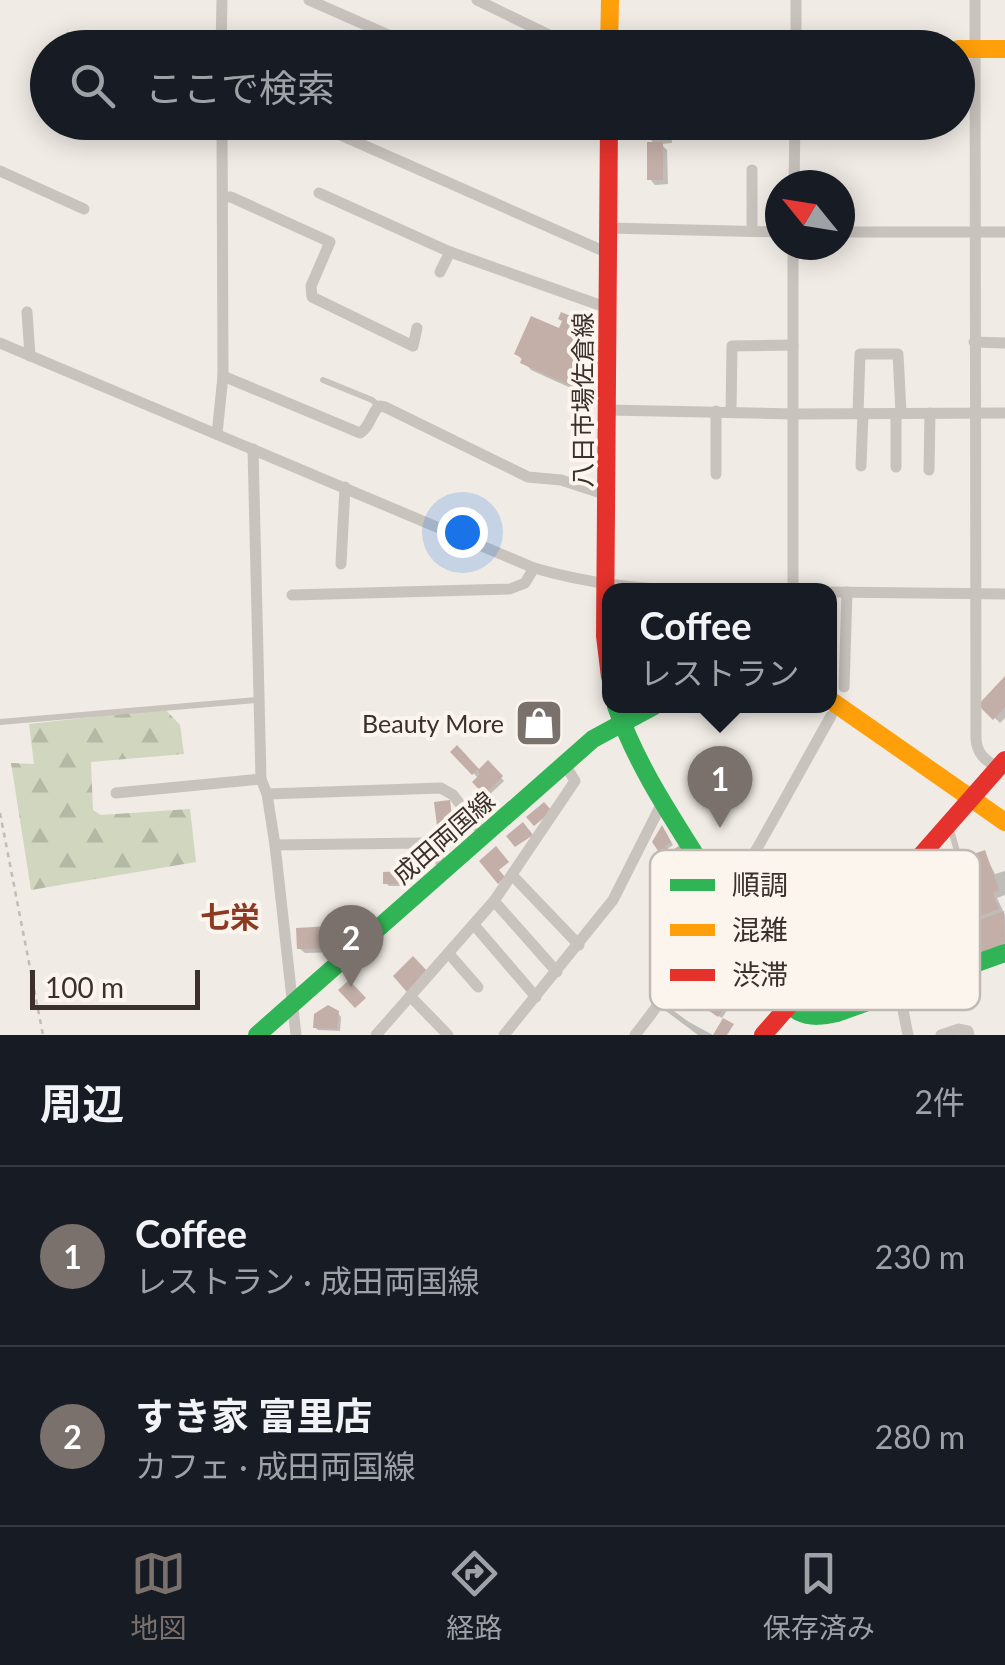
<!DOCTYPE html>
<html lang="ja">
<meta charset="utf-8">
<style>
body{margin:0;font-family:Lato,"Noto Sans JP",sans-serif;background:#242831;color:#f1f3f6}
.compass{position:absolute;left:765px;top:170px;width:90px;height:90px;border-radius:50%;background:#171b24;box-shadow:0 5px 25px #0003;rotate:300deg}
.scale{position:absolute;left:30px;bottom:25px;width:170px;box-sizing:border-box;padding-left:10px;border:5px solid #3b302b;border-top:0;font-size:28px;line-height:35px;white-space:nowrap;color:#3b302b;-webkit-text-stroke:8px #fbf5ee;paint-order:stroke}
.you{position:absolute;left:462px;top:532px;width:35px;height:35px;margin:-25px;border:8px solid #fff;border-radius:50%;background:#1a73e8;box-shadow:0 0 0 15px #1a73e833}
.badge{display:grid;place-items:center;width:65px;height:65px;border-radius:50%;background:#7a716c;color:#fff;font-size:32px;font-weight:700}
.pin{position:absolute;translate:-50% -82px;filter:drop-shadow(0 2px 5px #0008)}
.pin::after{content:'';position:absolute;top:52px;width:35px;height:30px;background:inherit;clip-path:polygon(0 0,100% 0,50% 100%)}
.popup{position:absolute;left:602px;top:583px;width:235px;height:130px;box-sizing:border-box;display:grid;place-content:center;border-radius:20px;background:#171b24;filter:drop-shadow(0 2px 8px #0005);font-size:32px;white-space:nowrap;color:#9ea1a6}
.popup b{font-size:38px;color:#f1f3f6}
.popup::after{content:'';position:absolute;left:50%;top:100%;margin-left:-20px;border:20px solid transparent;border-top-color:#171b24}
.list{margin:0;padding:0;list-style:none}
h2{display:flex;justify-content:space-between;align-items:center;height:130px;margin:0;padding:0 40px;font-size:42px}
h2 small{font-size:32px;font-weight:400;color:#9ea1a6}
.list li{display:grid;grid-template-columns:65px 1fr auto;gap:30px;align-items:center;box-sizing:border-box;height:180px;padding:0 40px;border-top:2px solid #363941}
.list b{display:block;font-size:38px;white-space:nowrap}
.list p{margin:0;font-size:32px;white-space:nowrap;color:#9ea1a6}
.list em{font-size:32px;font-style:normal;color:#9ea1a6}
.icon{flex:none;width:55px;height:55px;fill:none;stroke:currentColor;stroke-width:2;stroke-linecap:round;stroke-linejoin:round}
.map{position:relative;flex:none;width:1005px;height:1035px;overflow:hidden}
.search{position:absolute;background:#171b24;box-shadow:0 5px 25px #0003;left:30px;right:30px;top:30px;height:110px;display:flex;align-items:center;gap:25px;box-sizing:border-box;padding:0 35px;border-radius:55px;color:#9ea1a6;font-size:38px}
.sheet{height:490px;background:#171b24}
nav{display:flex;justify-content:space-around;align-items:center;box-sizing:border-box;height:140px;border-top:2px solid #363941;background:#171b24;font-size:28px;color:#9ea1a6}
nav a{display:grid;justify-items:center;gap:5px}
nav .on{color:#7a716c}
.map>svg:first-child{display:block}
.forest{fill:url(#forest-firs)}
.shadow{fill:#0003}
.building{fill:#c3afa7}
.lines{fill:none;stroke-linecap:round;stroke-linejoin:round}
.path{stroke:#c2bbb6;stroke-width:2.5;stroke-dasharray:5 5;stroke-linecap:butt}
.lane{stroke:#c9c3be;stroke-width:6}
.street{stroke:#c9c3be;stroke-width:11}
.fast{stroke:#30b455;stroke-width:18}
.slow{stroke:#ff9f0a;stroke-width:18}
.jam{stroke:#e5322d;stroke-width:18}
.labels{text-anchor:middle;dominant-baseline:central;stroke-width:8;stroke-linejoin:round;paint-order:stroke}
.street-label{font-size:25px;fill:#3b302b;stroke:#fbf5ee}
.poi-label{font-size:25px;fill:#3b302b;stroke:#fbf5ee;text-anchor:end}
.quarter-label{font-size:30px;font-weight:bold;fill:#8c3b22;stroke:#fbf5ee}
.key{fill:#fbf5ee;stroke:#c1bab4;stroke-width:2.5}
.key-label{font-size:28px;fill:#3b302b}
</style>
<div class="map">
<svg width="1005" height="1035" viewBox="0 0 1005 1035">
<defs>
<pattern id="forest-firs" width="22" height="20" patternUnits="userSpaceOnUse" patternTransform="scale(2.5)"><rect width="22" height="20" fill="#d1d6bf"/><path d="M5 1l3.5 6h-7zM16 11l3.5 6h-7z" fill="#b4b8a4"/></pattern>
</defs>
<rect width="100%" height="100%" fill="#f0ebe5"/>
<path class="forest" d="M165 709 180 725 184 754 91 762 93 810 101 815 190 809 196 862 31 890 11 763 34 764 29 724Z"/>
<g class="shadow">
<path d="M622 122H670L672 143 661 144 667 150 668 184 655 185 650 179 656 145 649 138V130L628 131Z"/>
<path d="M702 122H717V139H706L702 136Z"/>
<path d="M592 328 595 331 590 344 602 354 584 394 531 370 517 354Z"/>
<path d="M1005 679V718L1000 723 982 705Z"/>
<path d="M462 754 479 772 488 763 504 781 488 796 475 782 479 779 458 757Z"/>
<path d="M449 803 456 835 443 836 440 833Z"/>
<path d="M665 831 673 845 666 850 669 855 680 848 695 869 687 875 682 869 677 873 674 870 655 842Z"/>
<path d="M984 853 995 874 1005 871V895L997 898 1005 915V950L985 957 963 922 978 896Z"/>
<path d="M401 873 404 876 402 886H389L386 883Z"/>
<path d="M347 927 353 939 339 952 305 953 299 948Z"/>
<path d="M903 929 909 941 889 948 901 978 887 983 877 973 883 990 872 994 869 991V956L879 966 884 951 881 947Z"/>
<path d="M805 952 815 970 805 981 789 987 784 982Z"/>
<path d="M712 966 717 971 698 1001 684 992Z"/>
<path d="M732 995 735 998 722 1018 708 1009Z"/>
<path d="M667 1006 689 1022 713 1035H698L666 1011Z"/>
<path d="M338 1013 341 1017 340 1031 318 1030 315 1027Z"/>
</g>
<g class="building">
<rect x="647" y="122" width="21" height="17"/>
<rect x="700" y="122" width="15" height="15"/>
<rect x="647" y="142" width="16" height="38"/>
<path d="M561 312 594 326 587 341 596 344 576 388 520 363 522 358 514 354 531 316 559 328 562 321 558 319Z"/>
<path d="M1005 676V707L993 720 978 705Z"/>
<path d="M530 707 545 723 538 729 523 714Z"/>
<path d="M457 745 479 769 488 760 503 776 484 795 472 782 480 774 477 770 472 775 450 752Z"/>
<path d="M450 800 454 832 438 834 434 802Z"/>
<path d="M544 802 552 811 534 826 526 817Z"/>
<path d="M523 822 533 835 515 847 506 836Z"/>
<path d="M662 825 671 842 665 846 669 853 680 845 694 865 682 873 678 867 672 871 652 842Z"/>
<path d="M496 846 509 862 499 870 505 877 498 884 479 861Z"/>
<path d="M985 850 999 890 993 893 999 909 961 923 955 906 961 904 960 900 975 894 962 858Z"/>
<path d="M402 871 399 884H383V872Z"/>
<path d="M918 902 926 924 913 929 905 907Z"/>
<path d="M1004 911 1005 943 977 953 968 936 971 935 967 925Z"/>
<path d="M724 917 733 928 722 938 713 927Z"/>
<path d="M901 924 908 938 872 950 869 940Z"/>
<path d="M348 925 349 933 333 948 297 949 296 928Z"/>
<path d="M711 939 725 953 716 962 703 947Z"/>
<path d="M890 946 900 975 882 981 872 953Z"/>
<path d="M805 949 811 964 800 976 781 983 774 962Z"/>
<path d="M697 954 713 964 691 997 676 987Z"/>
<path d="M870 954 881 987 867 992 855 959Z"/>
<path d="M413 956 428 972 407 992 393 976Z"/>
<path d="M349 980 366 998 355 1008 338 990Z"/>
<path d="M718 982 733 993 718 1017 702 1006Z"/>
<path d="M328 1005 339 1011 337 1029 313 1028 314 1014Z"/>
<path d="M723 1018 734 1024 727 1035H713Z"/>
</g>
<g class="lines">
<path class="path" d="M0 813 43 1035"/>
<g class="lane">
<path d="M323 380 372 400 379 406"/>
<path d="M0 722 257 700"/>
<path d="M951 830 960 862"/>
<path d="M913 867 931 880"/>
<path d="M914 873 948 969"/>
<path d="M945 905 956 902 959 894 968 888"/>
<path d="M899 947 912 984"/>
</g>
<g class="street">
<path d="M309 0 418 48"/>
<path d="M477 0 576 48"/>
<path d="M975 0 976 739C977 754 985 760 998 768"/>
<path d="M221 48 222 0"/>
<path d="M796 48V0"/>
<path d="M311 122 608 253"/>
<path d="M0 171 84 209"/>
<path d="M794 185 795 122"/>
<path d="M319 193 450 252 608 308"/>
<path d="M224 197H231L330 242 311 286 312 297 413 346 417 328"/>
<path d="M608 228 780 232"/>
<path d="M752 231V170"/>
<path d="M840 232H1005"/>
<path d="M793 245V590"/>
<path d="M440 272 450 252"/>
<path d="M27 312 30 356"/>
<path d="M974 342 1005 343"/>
<path d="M0 343 534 568C586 583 641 590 696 590"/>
<path d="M223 376 360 433C370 427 371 414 379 406L385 407 528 477 561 480 607 495"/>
<path d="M608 410 793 414 1005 413"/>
<path d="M716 411V474"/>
<path d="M731 412 732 346 793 345"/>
<path d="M858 413 860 354H898L901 413"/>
<path d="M217 434 223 376 222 122"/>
<path d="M253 449 261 779 267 794 275 845 296 1035"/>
<path d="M861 466 863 413"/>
<path d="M896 467V413"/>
<path d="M929 470 930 413"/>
<path d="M341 564 345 487"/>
<path d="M830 592 1005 594"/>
<path d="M292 595 510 589 525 583 534 568"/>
<path d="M844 687 847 592"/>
<path d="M116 793 261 779"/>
<path d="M267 794 441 788 453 795 484 835"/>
<path d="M275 845 421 843 428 847 446 868"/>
<path d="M512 875 579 945"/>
<path d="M494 901 557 972"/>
<path d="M475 926 536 997"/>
<path d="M450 955 478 987"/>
<path d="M899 990 908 1035"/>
<path d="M410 996 448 1035"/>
<path d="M376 1035 494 901 575 781 564 763"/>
<path d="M504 1035 613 900 662 803"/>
<path d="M635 1035C713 937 770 824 831 716"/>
<path d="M941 1035 959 1029 968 1031 969 1035"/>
</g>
<g class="fast">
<path d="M616 48H887"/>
<path d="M616 706C641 778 687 838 725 903 746 938 762 991 799 1012 811 1018 824 1016 837 1013L1005 953"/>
<path d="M257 1035 593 739 654 706"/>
</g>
<g class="slow">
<path d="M609 48 610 0"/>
<path d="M958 49H1005"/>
<path d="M830 700 1005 822"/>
</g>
<g class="jam">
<path d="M609 122 605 636 610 677"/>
<path d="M763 1035 1005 760"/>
</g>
</g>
<defs>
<g id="shop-square" transform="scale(2.5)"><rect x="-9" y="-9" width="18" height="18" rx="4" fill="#7a716c" stroke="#fbf5ee"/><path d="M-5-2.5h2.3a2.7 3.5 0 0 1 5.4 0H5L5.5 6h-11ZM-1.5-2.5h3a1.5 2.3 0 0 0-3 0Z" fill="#fff"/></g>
</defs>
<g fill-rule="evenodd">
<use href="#shop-square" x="539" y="723"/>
</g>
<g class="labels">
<g class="street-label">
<text transform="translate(582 400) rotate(-90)">八日市場佐倉線</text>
<text transform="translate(443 837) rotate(-41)">成田両国線</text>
</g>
<g class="poi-label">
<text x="504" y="723">Beauty More</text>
</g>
<g class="quarter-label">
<text x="230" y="916">七栄</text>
</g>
</g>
<rect x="650" y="850" width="330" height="160" rx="15" class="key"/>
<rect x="670" y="879" width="45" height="12" fill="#30b455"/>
<rect x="670" y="924" width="45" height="12" fill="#ff9f0a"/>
<rect x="670" y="969" width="45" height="12" fill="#e5322d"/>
<g class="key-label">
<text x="732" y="895">順調</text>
<text x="732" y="940">混雑</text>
<text x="732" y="985">渋滞</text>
</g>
</svg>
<svg class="compass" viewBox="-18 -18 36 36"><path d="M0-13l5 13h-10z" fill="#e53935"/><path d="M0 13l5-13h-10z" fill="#9ea1a6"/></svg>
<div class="scale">100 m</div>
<div class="you"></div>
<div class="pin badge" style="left:720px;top:828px">1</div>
<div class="popup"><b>Coffee</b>レストラン</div>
<div class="pin badge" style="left:351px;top:987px">2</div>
<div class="search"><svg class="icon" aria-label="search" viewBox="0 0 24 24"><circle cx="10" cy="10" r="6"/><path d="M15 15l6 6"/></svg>ここで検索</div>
</div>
<section class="sheet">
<h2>周辺<small>2件</small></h2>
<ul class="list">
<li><span class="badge">1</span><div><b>Coffee</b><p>レストラン · 成田両国線</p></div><em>230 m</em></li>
<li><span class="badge">2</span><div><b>すき家 富里店</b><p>カフェ · 成田両国線</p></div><em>280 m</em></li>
</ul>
</section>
<nav>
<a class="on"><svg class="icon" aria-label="map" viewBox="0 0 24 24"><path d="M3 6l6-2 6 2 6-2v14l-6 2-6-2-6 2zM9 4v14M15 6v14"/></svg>地図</a>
<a><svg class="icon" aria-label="directions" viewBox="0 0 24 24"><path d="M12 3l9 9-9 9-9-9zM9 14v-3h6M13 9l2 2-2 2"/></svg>経路</a>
<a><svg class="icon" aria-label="saved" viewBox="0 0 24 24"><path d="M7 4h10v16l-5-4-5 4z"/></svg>保存済み</a>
</nav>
